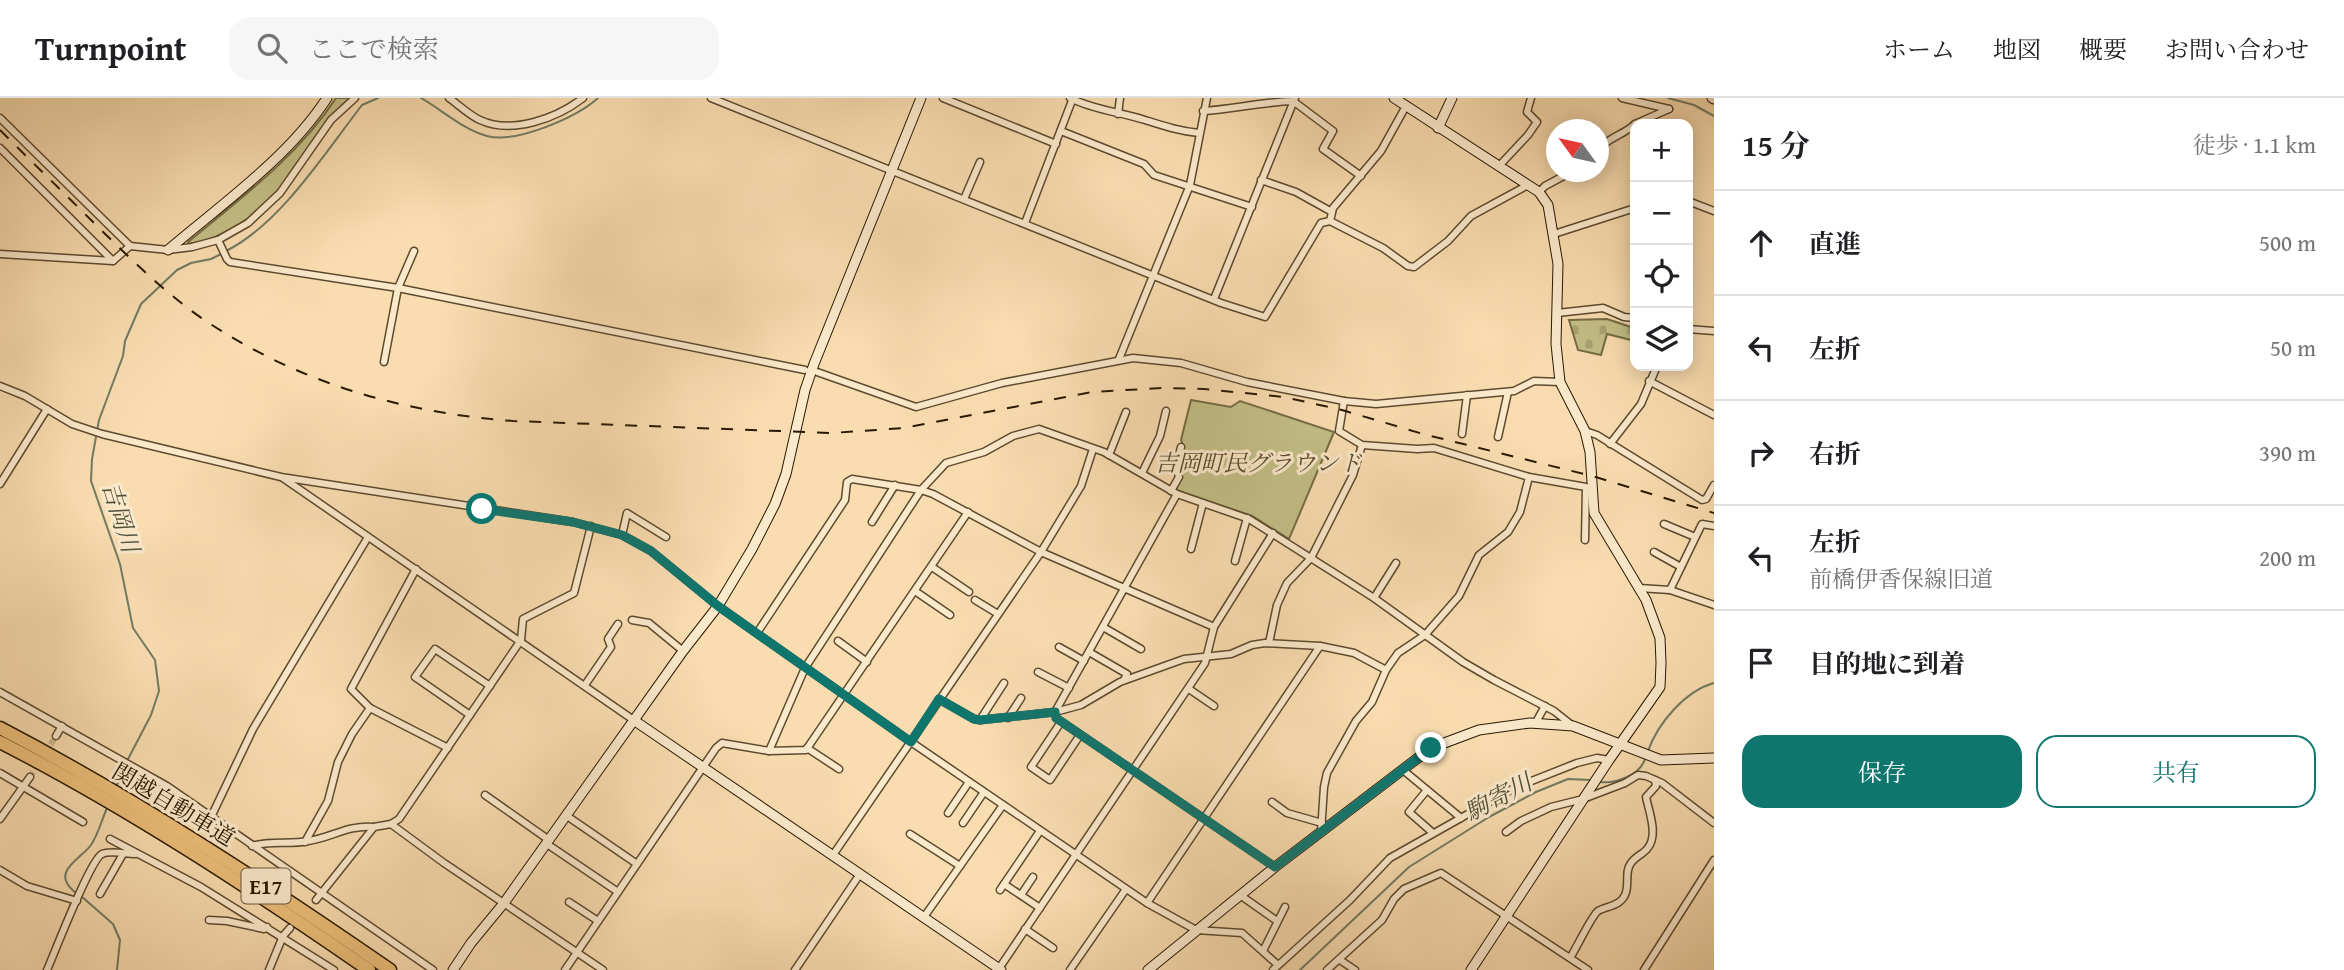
<!DOCTYPE html>
<html lang="ja">
<meta charset="utf-8">
<style>
body{margin:0;font-family:"Gentium Book Plus","Noto Serif JP",serif;background:#f6f6f6;color:#202124}
.controls{position:absolute;right:21px;top:21px;display:grid;overflow:hidden;border-radius:14px;box-shadow:0 4px 18px #0003}
.controls button{width:63px;height:63px;display:grid;place-items:center;padding:0;border:0;border-bottom:2px solid #e0e0e0;background:#fff;color:#202124;font:35px sans-serif}
.compass{position:absolute;left:1546px;top:21px;width:63px;height:63px;border-radius:50%;background:#fff;box-shadow:0 4px 18px #0003;rotate:303deg}
.stop{position:absolute;width:21px;height:21px;margin:-16px;border:5px solid #0f766e;border-radius:50%;background:#fff}
.stop.end{background:#0f766e;border-color:#fff;box-shadow:0 2px 7px #0008}
.list{margin:0;padding:0;list-style:none}
h2{display:flex;justify-content:space-between;align-items:center;height:91px;margin:0;padding:0 28px;font-size:30px}
h2 small{font-size:23px;font-weight:400;color:#757577}
.list li{display:grid;grid-template-columns:46px 1fr auto;gap:21px;align-items:center;box-sizing:border-box;height:105px;padding:0 28px;border-top:2px solid #e0e0e0}
.list b{display:block;font-size:26px;white-space:nowrap}
.list p{margin:0;font-size:23px;white-space:nowrap;color:#757577}
.list em{font-size:23px;font-style:normal;color:#757577}
.actions{display:flex;gap:14px;padding:21px 28px}
.actions a{flex:1;padding:16px 0;border:2px solid #0f766e;border-radius:21px;text-align:center;font-size:24px;color:#0f766e}
.actions .main{background:#0f766e;color:#fff}
.icon{flex:none;width:38px;height:38px;fill:none;stroke:currentColor;stroke-width:2;stroke-linecap:round;stroke-linejoin:round}
.map{position:relative;flex:none;width:1714px;height:872px;overflow:hidden}
header{display:flex;align-items:center;gap:42px;box-sizing:border-box;height:98px;padding:0 35px;background:#fff;border-bottom:2px solid #e0e0e0}
header strong{font-size:33px}
nav{display:flex;gap:38px;margin-inline-start:auto;font-size:24px}
.search{width:490px;height:63px;background:#f6f6f6;display:flex;align-items:center;gap:18px;box-sizing:border-box;padding:0 24px;border-radius:21px;color:#757577;font-size:26px}
main{display:flex}
aside{flex:1;background:#fff}
.map>svg:first-child{display:block}
.green{fill:#c4bf87;stroke:#766c44;stroke-width:2}
.cemetery{fill:url(#cemetery-stones);stroke:#766c44;stroke-width:2}
.lines{fill:none;stroke-linecap:round;stroke-linejoin:round}
.stream{stroke:#707b64;stroke-width:2}
.street-tunnel{stroke:#cfb68d;stroke-width:6;stroke-dasharray:6 3;stroke-linecap:butt}
.street-casing{stroke:#5d4a2e;stroke-width:9}
.secondary-casing{stroke:#291902;stroke-width:11}
.highway-casing{stroke:#291902;stroke-width:15}
.street{stroke:#fbe9cc;stroke-width:6}
.secondary{stroke:#fbe9cc;stroke-width:9}
.highway{stroke:#ecbe78;stroke-width:12}
.rail{stroke:#291902;stroke-width:2;stroke-dasharray:12 12;stroke-linecap:butt}
.route{stroke:#0f766e;stroke-width:9}
.labels{text-anchor:middle;dominant-baseline:central;stroke-width:6;stroke-linejoin:round;paint-order:stroke}
.shield{fill:#fbe9cc;stroke:#68573f;stroke-width:2}
.shield-label{font-size:21px;font-weight:bold;fill:#291902}
.park-label{font-size:23px;font-style:italic;fill:#584b2a;stroke:#fbe9cc}
.street-label{font-size:23px;fill:#291902;stroke:#fbe9cc}
.water-label{font-size:24px;font-style:italic;fill:#52523b;stroke:#fbe9cc}
</style>
<header>
<strong>Turnpoint</strong>
<div class="search"><svg class="icon" aria-label="search" viewBox="0 0 24 24"><circle cx="10" cy="10" r="6"/><path d="M15 15l6 6"/></svg>ここで検索</div>
<nav><a>ホーム</a><a>地図</a><a>概要</a><a>お問い合わせ</a></nav>
</header>
<main>
<div class="map">
<svg width="1714" height="872" viewBox="0 0 1714 872">
<defs>
<pattern id="cemetery-stones" width="16" height="16" patternUnits="userSpaceOnUse" patternTransform="scale(1.75)"><rect width="16" height="16" fill="#c4bf87"/><path d="M2 7V4a2 2 0 0 1 4 0v3zM10 15v-3a2 2 0 0 1 4 0v3z" fill="#a8a473"/></pattern>
</defs>
<rect width="100%" height="100%" fill="#f9ddb0"/>
<filter id="stains"><feTurbulence type="fractalNoise" baseFrequency=".00286" numOctaves="4"/><feColorMatrix values="0 0 0 0 .2 0 0 0 0 .09 0 0 0 0 .02 0 0 0 .5 -.17"/></filter>
<radialGradient id="worn" r=".72"><stop offset=".6" stop-color="#630" stop-opacity="0"/><stop offset="1" stop-color="#630" stop-opacity=".3"/></radialGradient>
<g class="green">
<path d="M336 0H350C326 20 311 47 293 73 268 108 233 139 189 146L188 144C241 100 298 58 336 0Z"/>
<path d="M1191 302 1231 309 1240 303 1334 334 1289 441 1252 418 1176 392 1181 378 1178 369 1184 349 1181 342Z"/>
</g>
<path class="cemetery" d="M1607 221 1634 230 1631 242 1607 236 1601 257 1578 252 1569 222Z"/>
<g class="lines">
<g class="stream">
<path d="M421 0C442 12 464 32 487 38 516 46 577 19 598 0"/>
<path d="M1668 0 1694 7 1714 18"/>
<path d="M226 153C280 126 325 55 362 7L378 0"/>
<path d="M1648 653C1658 625 1685 593 1714 585"/>
<path d="M127 663 151 617 159 593 155 562 133 530 120 466 91 383 92 361 99 322 123 258 125 243 141 206 177 172 191 165 211 161 221 156"/>
<path d="M1600 684C1616 686 1640 677 1645 661"/>
<path d="M116 689 125 668"/>
<path d="M76 795C49 774 80 762 91 747 98 737 102 721 107 710"/>
<path d="M81 798 113 826 120 842 117 872"/>
<path d="M1300 872 1409 769 1489 719 1536 694 1568 681 1591 682"/>
</g>
<g class="street-tunnel">
<path d="M46 654 56 638"/>
<path d="M30 679 40 663"/>
</g>
<g class="street-casing">
<g id="street">
<path d="M449 0C459 7 469 17 480 22 512 37 557 20 583 0"/>
<path d="M711 0 1221 205 1265 219 1321 125 1330 123 1383 150 1408 168 1414 169 1448 143 1471 118 1528 87"/>
<path d="M943 0 1056 46"/>
<path d="M1070 0C1094 12 1120 14 1145 22 1164 28 1179 33 1199 35"/>
<path d="M1622 0 1669 11"/>
<path d="M1203 13C1233 11 1263 4 1293 3L1333 33 1323 51 1361 78"/>
<path d="M1118 16 1120 0"/>
<path d="M0 20 130 148 168 152 192 149 218 142 248 125 280 95 331 22 355 0"/>
<path d="M1635 26 1669 11"/>
<path d="M1061 33 1144 66 1154 77 1252 109"/>
<path d="M0 50 113 163"/>
<path d="M1598 52C1608 39 1624 37 1635 26"/>
<path d="M1499 68 1528 37 1537 24 1527 14 1531 0"/>
<path d="M1261 82 1296 94 1332 114"/>
<path d="M1539 94 1545 88 1571 74"/>
<path d="M964 101 980 64"/>
<path d="M1688 103 1714 113"/>
<path d="M1330 123 1333 110 1381 53 1406 8"/>
<path d="M1025 125 1073 0"/>
<path d="M1554 136 1635 110"/>
<path d="M218 142 227 161 230 164 398 190 805 272"/>
<path d="M0 156 113 163 130 148"/>
<path d="M1214 201 1295 0"/>
<path d="M1557 215 1603 210 1624 219 1635 220"/>
<path d="M1688 231 1714 233"/>
<path d="M1119 261 1190 87 1207 0"/>
<path d="M384 264 398 190 414 153"/>
<path d="M817 274 916 309 1002 285 1133 260 1181 265 1247 284 1344 303 1376 306 1514 293 1534 283 1560 284"/>
<path d="M1649 283 1714 317"/>
<path d="M0 288 25 298 72 326 102 336 281 379 573 424 622 437 651 453 718 508 911 644 1147 805 1196 832 1242 835 1278 867"/>
<path d="M1585 333 1597 337 1702 402 1706 401 1714 387"/>
<path d="M1462 336 1467 297"/>
<path d="M1498 339 1508 294"/>
<path d="M1610 346 1641 306 1657 268"/>
<path d="M1109 357 1126 314"/>
<path d="M1142 375 1160 338 1166 313"/>
<path d="M1529 379 1586 389 1585 442"/>
<path d="M283 380 635 623"/>
<path d="M0 386 47 311"/>
<path d="M1171 393 1179 379 1176 369 1181 349"/>
<path d="M872 424 895 387"/>
<path d="M1664 426 1695 439"/>
<path d="M622 437 627 415 666 439"/>
<path d="M1191 451 1203 405"/>
<path d="M1654 454 1681 469"/>
<path d="M1235 463 1247 420"/>
<path d="M932 469 969 494"/>
<path d="M1639 490 1670 492 1714 507"/>
<path d="M1670 492 1700 430 1702 426 1714 428"/>
<path d="M915 493 950 517"/>
<path d="M1374 500 1396 465"/>
<path d="M975 502 998 516"/>
<path d="M632 522 649 525 683 553"/>
<path d="M1103 529 1141 551"/>
<path d="M757 535 845 402 847 384 852 381 921 392 933 396 1041 454 1214 529"/>
<path d="M838 543 867 564"/>
<path d="M1269 545 1277 507 1287 485 1311 460 1353 377 1362 347"/>
<path d="M1059 549 1084 563"/>
<path d="M1089 554 1127 576 1124 582"/>
<path d="M1038 574 1069 590"/>
<path d="M585 587 611 549 608 541 618 526"/>
<path d="M1189 591 1214 608"/>
<path d="M0 594 167 688 433 872"/>
<path d="M939 601 974 621 980 622 1055 614 1081 607 1120 584 1170 566 1184 561 1231 556 1252 547 1265 545 1320 548 1354 555 1386 572"/>
<path d="M370 610 448 650"/>
<path d="M1055 614 1056 620 1275 769"/>
<path d="M1055 614 1177 396"/>
<path d="M470 617 415 579 435 551 490 588"/>
<path d="M1008 620 1021 600"/>
<path d="M980 622 1004 585"/>
<path d="M1061 624 1031 669 1050 682 1080 637"/>
<path d="M1535 626 1545 608"/>
<path d="M56 638 62 628"/>
<path d="M807 650 839 671"/>
<path d="M769 653 805 570 921 392 946 365 984 354 1013 338 1039 331 1104 354 1177 396 1249 421 1374 500 1463 564 1494 582 1554 613 1573 628"/>
<path d="M1403 672 1461 720"/>
<path d="M0 675 83 724"/>
<path d="M1427 692 1409 714 1433 735"/>
<path d="M485 697 549 742"/>
<path d="M1272 704 1287 715 1322 725"/>
<path d="M948 715 969 684"/>
<path d="M212 717 253 631 368 439"/>
<path d="M567 718 637 766"/>
<path d="M0 721 30 679"/>
<path d="M963 725 984 694"/>
<path d="M391 726 444 765 603 872"/>
<path d="M1321 734 1324 689 1327 675 1356 623 1372 604 1386 572 1398 555 1425 537 1459 498 1479 457 1508 434 1520 414 1529 379 1434 350 1417 351 1362 347 1339 333 1344 303"/>
<path d="M1506 734 1521 723 1551 709 1583 701 1625 685 1638 677 1646 678 1662 685 1714 725"/>
<path d="M910 736 960 768"/>
<path d="M110 741 201 789 334 872"/>
<path d="M305 744 328 703 338 664 352 636 370 610 351 591 416 471"/>
<path d="M547 746 618 794"/>
<path d="M252 748C270 742 290 747 308 743 334 739 346 727 374 729"/>
<path d="M833 757 1041 454 1081 388 1093 351"/>
<path d="M0 772 27 788 77 803"/>
<path d="M1004 786 1040 810"/>
<path d="M1000 792 1040 733"/>
<path d="M100 796 123 756"/>
<path d="M1021 797 1033 779"/>
<path d="M1240 797 1277 823"/>
<path d="M316 802 374 729 391 726 399 721 521 542 523 521 574 495 591 428"/>
<path d="M569 804 598 823"/>
<path d="M1147 805 1320 548"/>
<path d="M924 819 1003 707"/>
<path d="M209 822 227 823 264 831 267 829"/>
<path d="M1025 831 1053 850"/>
<path d="M1263 853 1285 809"/>
<path d="M1570 860C1576 851 1592 817 1598 813 1607 808 1620 808 1625 797 1630 787 1624 774 1631 765 1635 759 1643 756 1647 751 1659 738 1649 714 1646 699L1656 688 1655 682"/>
<path d="M1340 862 1355 872"/>
<path d="M47 872C55 854 90 762 102 756 110 752 126 756 135 756"/>
<path d="M269 872 283 838 290 830"/>
<path d="M565 872 716 650 722 645 769 653 806 652 968 414"/>
<path d="M795 872 860 776"/>
<path d="M998 872 1205 565 1214 529 1273 435"/>
<path d="M1070 872 1126 791"/>
<path d="M1273 872 1350 802 1390 760 1514 690 1577 665 1597 660 1609 662"/>
<path d="M1327 872 1382 822 1394 801 1404 791 1441 775 1588 872"/>
<path d="M1644 872 1714 762"/>
</g>
</g>
<g class="secondary-casing">
<g id="secondary">
<path d="M1394 0 1539 94 1548 107 1558 166 1556 246 1560 284 1585 333 1590 354 1594 415 1646 502 1660 540 1661 565 1660 589 1609 662 1471 872"/>
<path d="M1712 0 1714 1"/>
<path d="M1438 30 1452 0"/>
<path d="M168 152C222 106 289 59 327 0"/>
<path d="M635 623 1001 872"/>
<path d="M453 872 471 845 504 805 683 553 718 508 752 451 775 406 786 376 805 292 814 266 921 0"/>
<path d="M1148 872 1275 769 1431 650 1479 632 1530 625 1573 628 1661 662 1714 660"/>
</g>
</g>
<g class="highway-casing">
<g id="highway">
<path d="M0 630C136 701 264 785 390 872"/>
<path d="M0 644C129 710 250 790 369 872"/>
</g>
</g>
<use href="#street" class="street"/>
<use href="#secondary" class="secondary"/>
<use href="#highway" class="highway"/>
<path class="rail" d="M0 32C33 65 66 97 99 130 134 164 170 200 212 227 303 286 405 315 513 323L832 335 904 330 1092 294 1163 290 1204 291 1284 299 1342 312 1423 336 1592 378 1714 415"/>
</g>
<g class="lines">
<path class="route" d="M482 411 573 424 622 437 651 453 718 508 911 644 939 601 974 621 980 622 1055 614 1056 620 1275 769 1431 650"/>
</g>
<g class="labels">
<rect class="shield" x="241.5" y="770.5" width="49" height="35" rx="5"/>
<g class="shield-label">
<text x="266" y="788">E17</text>
</g>
<g class="park-label">
<text x="1258" y="364">吉岡町民グラウンド</text>
</g>
<g class="street-label">
<text transform="translate(174 706) rotate(31)">関越自動車道</text>
</g>
<g class="water-label">
<text transform="translate(121 419) rotate(73)">吉岡川</text>
<text transform="translate(1498 699) rotate(-28)">駒寄川</text>
</g>
</g>
<rect width="100%" height="100%" filter="url(#stains)"/>
<rect width="100%" height="100%" fill="url(#worn)"/>
</svg>
<div class="controls">
<button>+</button>
<button>−</button>
<button><svg class="icon" aria-label="locate" viewBox="0 0 24 24"><circle cx="12" cy="12" r="6"/><path d="M12 2v4M12 18v4M2 12h4M18 12h4"/></svg></button>
<button><svg class="icon" aria-label="layers" viewBox="0 0 24 24"><path d="M12 4l9 5-9 5-9-5zM3 14l9 5 9-5"/></svg></button>
</div>
<svg class="compass" viewBox="-18 -18 36 36"><path d="M0-13l5 13h-10z" fill="#e53935"/><path d="M0 13l5-13h-10z" fill="#757577"/></svg>
<div class="stop" style="left:482px;top:411px"></div>
<div class="stop end" style="left:1431px;top:650px"></div>
</div>
<aside>
<h2>15 分<small>徒歩 · 1.1 km</small></h2>
<ul class="list">
<li><svg class="icon" aria-label="ahead" viewBox="0 0 24 24"><path d="M12 20V5M6 11l6-6 6 6"/></svg><div><b>直進</b></div><em>500 m</em></li>
<li><svg class="icon" aria-label="left" viewBox="0 0 24 24"><path d="M17 20v-9H6M10 6l-5 5 5 5"/></svg><div><b>左折</b></div><em>50 m</em></li>
<li><svg class="icon" aria-label="right" viewBox="0 0 24 24"><path d="M7 20v-9h11M14 6l5 5-5 5"/></svg><div><b>右折</b></div><em>390 m</em></li>
<li><svg class="icon" aria-label="left" viewBox="0 0 24 24"><path d="M17 20v-9H6M10 6l-5 5 5 5"/></svg><div><b>左折</b><p>前橋伊香保線旧道</p></div><em>200 m</em></li>
<li><svg class="icon" aria-label="arrive" viewBox="0 0 24 24"><path d="M6 21V4h12l-3 4 3 4H6"/></svg><div><b>目的地に到着</b></div></li>
</ul>
<div class="actions"><a class="main">保存</a><a>共有</a></div>
</aside>
</main>
